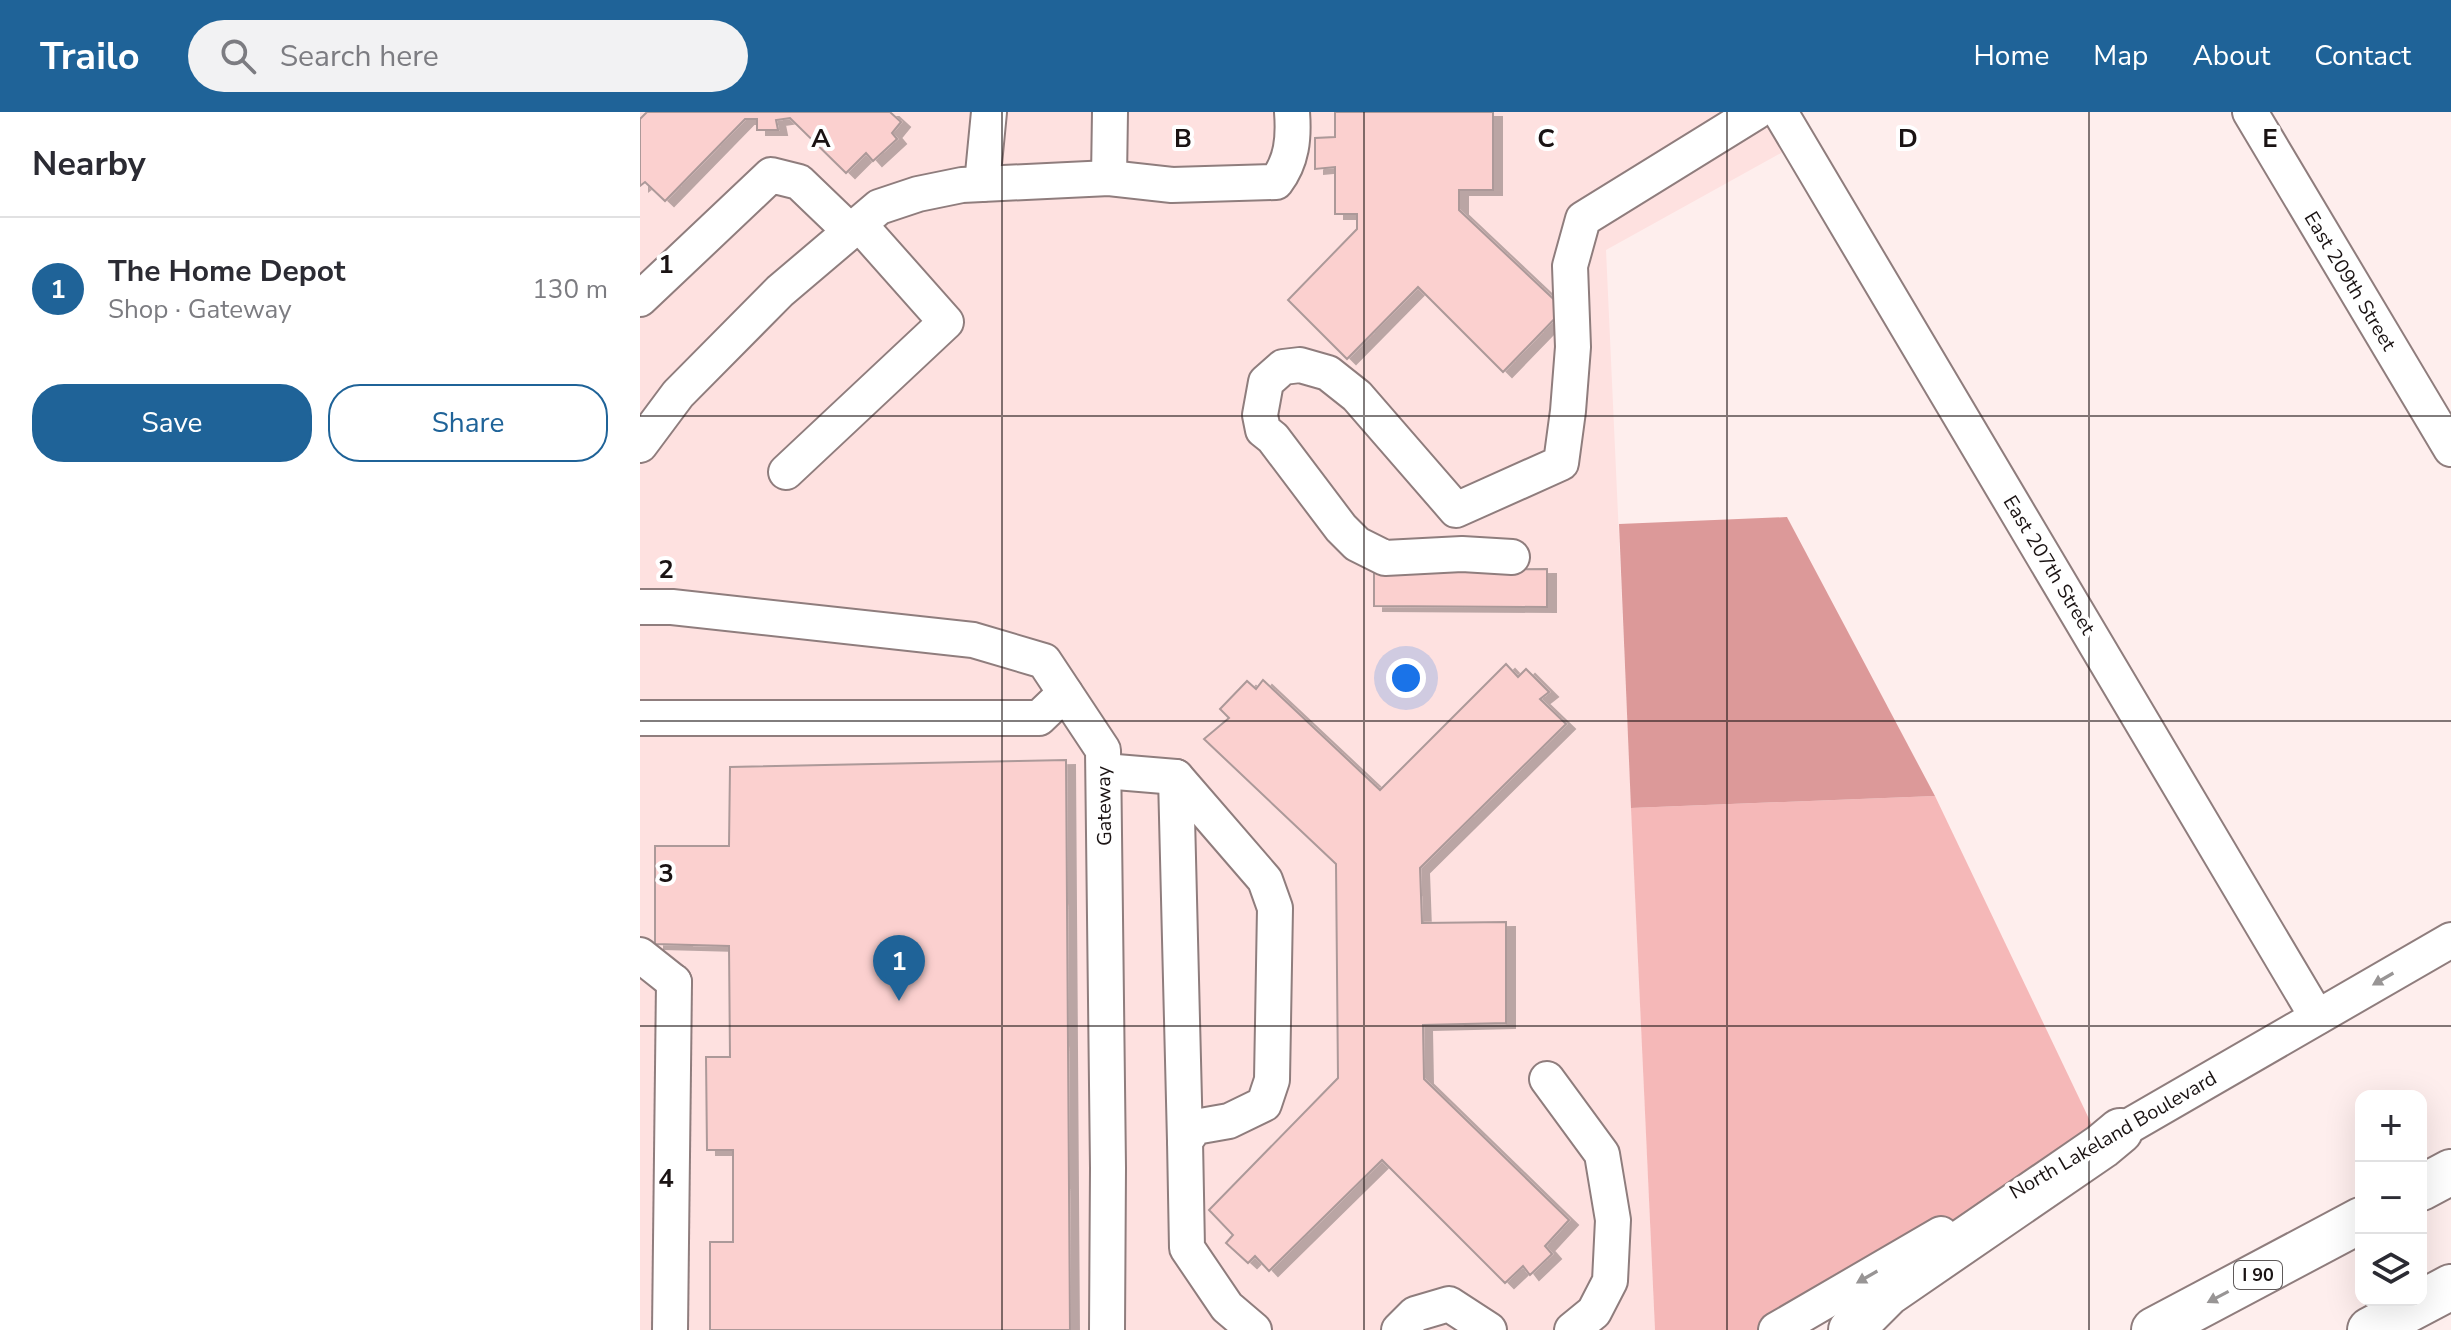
<!DOCTYPE html>
<meta charset="utf-8">
<style>
body{margin:0;font-family:"Nunito Sans",sans-serif;background:#f2f2f3;color:#2b2b33}
.controls{position:absolute;right:24px;bottom:24px;display:grid;overflow:hidden;border-radius:16px;box-shadow:0 8px 32px #0002}
.controls button{width:72px;height:72px;display:grid;place-items:center;padding:0;border:0;border-bottom:2px solid #e1e1e2;background:#fff;color:#2b2b33;font:40px sans-serif}
.you{position:absolute;left:766px;top:566px;width:28px;height:28px;margin:-20px;border:6px solid #fff;border-radius:50%;background:#1a73e8;box-shadow:0 0 0 12px #1a73e833}
.badge{display:grid;place-items:center;width:52px;height:52px;border-radius:50%;background:#1f6398;color:#fff;font-size:26px;font-weight:700}
.pin{position:absolute;translate:-50% -66px;filter:drop-shadow(0 2px 4px #0008)}
.pin::after{content:'';position:absolute;top:42px;width:28px;height:24px;background:inherit;clip-path:polygon(0 0,100% 0,50% 100%)}
.list{margin:0;padding:0;list-style:none}
h2{display:flex;justify-content:space-between;align-items:center;height:104px;margin:0;padding:0 32px;font-size:34px}
h2 small{font-size:26px;font-weight:400;color:#7c7c81}
.list li{display:grid;grid-template-columns:52px 1fr auto;gap:24px;align-items:center;box-sizing:border-box;height:144px;padding:0 32px;border-top:2px solid #e1e1e2}
.list b{display:block;font-size:30px;white-space:nowrap}
.list p{margin:0;font-size:26px;white-space:nowrap;color:#7c7c81}
.list em{font-size:26px;font-style:normal;color:#7c7c81}
.actions{display:flex;gap:16px;padding:24px 32px}
.actions a{flex:1;padding:18px 0;border:2px solid #1f6398;border-radius:32px;text-align:center;font-size:28px;color:#1f6398}
.actions .main{background:#1f6398;color:#fff}
.icon{flex:none;width:44px;height:44px;fill:none;stroke:currentColor;stroke-width:2;stroke-linecap:round;stroke-linejoin:round}
.map{position:relative;flex:none;width:1811px;height:1218px;overflow:hidden}
header{display:flex;align-items:center;gap:48px;box-sizing:border-box;height:112px;padding:0 40px;background:#1f6398;color:#fff}
header strong{font-size:38px}
nav{display:flex;gap:44px;margin-inline-start:auto;font-size:28px}
.search{width:560px;height:72px;background:#f2f2f3;display:flex;align-items:center;gap:20px;box-sizing:border-box;padding:0 28px;border-radius:44px;color:#7c7c81;font-size:30px}
main{display:flex}
aside{flex:1;background:#fff}
.map>svg:first-child{display:block}
.built{fill:#fee1e0}
.green{fill:#f5b8b8}
.forest{fill:#dc9999}
.building{fill:#fbd0cf;stroke:#ac9999;stroke-width:2;filter:url(#shadow)}
.lines{fill:none;stroke-linecap:round;stroke-linejoin:round}
.minor-casing{stroke:#8f7d7d;stroke-width:38}
.highway-casing{stroke:#8f7d7d;stroke-width:48}
.minor{stroke:#fff;stroke-width:34}
.highway{stroke:#fff;stroke-width:44}
.oneway{fill:#989595}
.grid{fill:none;stroke:#1a1313;stroke-width:2;stroke-opacity:0.55}
.labels{text-anchor:middle;dominant-baseline:central;stroke-width:8;stroke-linejoin:round;paint-order:stroke}
.shield{fill:#fff;stroke:#5f5a5a;stroke-width:2}
.shield-label{font-size:18px;font-weight:bold;fill:#1a1313}
.street-label{font-size:20px;fill:#1a1313;stroke:#fff}
.grid-label{font-size:26px;text-anchor:middle;font-weight:bold;fill:#1a1313;stroke:#fff;stroke-width:8;stroke-linejoin:round;paint-order:stroke}
</style>
<header>
<strong>Trailo</strong>
<div class="search"><svg class="icon" aria-label="search" viewBox="0 0 24 24"><circle cx="10" cy="10" r="6"/><path d="M15 15l6 6"/></svg>Search here</div>
<nav><a>Home</a><a>Map</a><a>About</a><a>Contact</a></nav>
</header>
<main>
<aside>
<h2>Nearby<small></small></h2>
<ul class="list">
<li><span class="badge">1</span><div><b>The Home Depot</b><p>Shop · Gateway</p></div><em>130 m</em></li>
</ul>
<div class="actions"><a class="main">Save</a><a>Share</a></div>
</aside>
<div class="map">
<svg width="1811" height="1218" viewBox="0 0 1811 1218">
<defs>
<filter id="shadow"><feDropShadow dx="9" dy="5" stdDeviation="0" flood-color="#0004"/></filter>
</defs>
<rect width="100%" height="100%" fill="#feeeed"/>
<path class="built" d="M0 0H1140L1159 31 966 138 1015 1218H0Z"/>
<path class="green" d="M1295 684 1462 1034 1136 1218H1015L991 696Z"/>
<path class="forest" d="M1147 405 1295 684 991 696 979 412Z"/>
<g class="building">
<path d="M7 0H250L261 10 252 21 257 27 233 49 226 41 206 61 150 6 136 8 138 18H117V7H105L25 89 5 70 0 74V7Z"/>
<path d="M695 0H853V78H819V98L924 197 863 260 778 175 707 247 648 188 717 117V102H695V55L675 57V26L695 25Z"/>
<path d="M907 457V495L734 494V458Z"/>
<path d="M866 552 878 565 886 557 909 580 900 587 926 612 780 756 782 811 866 810V911L783 913 784 967 929 1108 905 1134 912 1142 890 1163 883 1154 865 1171 742 1048 629 1159 615 1144 608 1151 586 1131 593 1123 569 1098 698 966 696 752 564 627 589 606 580 597 607 569 616 577 623 568 740 678Z"/>
<path d="M426 648 430 1218H70V1130H93V1038H67L66 945H90L89 834 15 832V734H89L90 655Z"/>
</g>
<g class="lines">
<g class="minor-casing">
<g id="minor">
<path d="M1140 0 1677 905"/>
<path d="M1610 0 1811 337"/>
<path d="M469 66 470 0"/>
<path d="M342 72 349 0"/>
<path d="M0 187 131 63 159 70 210 119"/>
<path d="M0 333 38 282 140 179 239 95 278 82 322 73 469 66 532 73 636 70C652 49 654 26 652 0"/>
<path d="M146 360 306 210 219 112"/>
<path d="M872 445 822 442 745 446 717 432 701 416 633 326 623 318 620 303 626 270 643 255 660 253 688 261 717 284 816 398 921 351 928 299 933 235 930 154 943 107 1116 0"/>
<path d="M0 495H32L333 528 404 549 463 638 468 1056 467 1218"/>
<path d="M0 606H399L425 581"/>
<path d="M464 659 536 665 625 768 635 796 632 968 624 992 589 1009 555 1015 545 1029 547 1136 587 1195 614 1218"/>
<path d="M536 665 545 1029"/>
<path d="M0 843 34 870"/>
<path d="M907 967 962 1042 973 1108 970 1169 954 1200 932 1218"/>
<path d="M1458 1032 1811 828"/>
<path d="M30 1218 34 870"/>
<path d="M759 1218 775 1202 809 1192 849 1218"/>
<path d="M1136 1218 1301 1122"/>
</g>
</g>
<g class="highway-casing">
<g id="highway">
<path d="M1781 1076 1811 1060"/>
<path d="M1211 1218 1248 1181 1462 1034 1480 1019"/>
<path d="M1514 1218 1721 1108"/>
<path d="M1730 1218 1811 1175"/>
</g>
</g>
<use href="#minor" class="minor"/>
<use href="#highway" class="highway"/>
</g>
<defs><path id="oneway-solid" d="M-6-.8H1V-3.2L6.5 0L1 3.2V.8H-6Z" transform="scale(2)"/></defs>
<g class="oneway">
<use href="#oneway-solid" transform="translate(1743 867) rotate(150)"/>
<use href="#oneway-solid" transform="translate(1227 1165) rotate(150)"/>
<use href="#oneway-solid" transform="translate(1578 1185) rotate(152)"/>
</g>
<path class="grid" d="M362 0V1218M724 0V1218M1087 0V1218M1449 0V1218M0 304H1811M0 609H1811M0 914H1811"/>
<g class="labels">
<rect class="shield" x="1594" y="1149" width="48" height="28" rx="6"/>
<g class="shield-label">
<text x="1618" y="1163">I 90</text>
</g>
<g class="street-label">
<text transform="translate(1710 169) rotate(59)">East 209th Street</text>
<text transform="translate(1409 453) rotate(59)">East 207th Street</text>
<text transform="translate(464 694) rotate(-91)">Gateway</text>
<text transform="translate(1473 1023) rotate(-30)">North Lakeland Boulevard</text>
</g>
</g>
<g class="grid-label">
<text x="181" y="35">A</text>
<text x="543" y="35">B</text>
<text x="906" y="35">C</text>
<text x="1268" y="35">D</text>
<text x="1630" y="35">E</text>
<text x="26" y="161">1</text>
<text x="26" y="466">2</text>
<text x="26" y="770">3</text>
<text x="26" y="1075">4</text>
</g>
</svg>
<div class="controls">
<button>+</button>
<button>−</button>
<button><svg class="icon" aria-label="layers" viewBox="0 0 24 24"><path d="M12 4l9 5-9 5-9-5zM3 14l9 5 9-5"/></svg></button>
</div>
<div class="you"></div>
<div class="pin badge" style="left:259px;top:889px">1</div>
</div>
</main>
